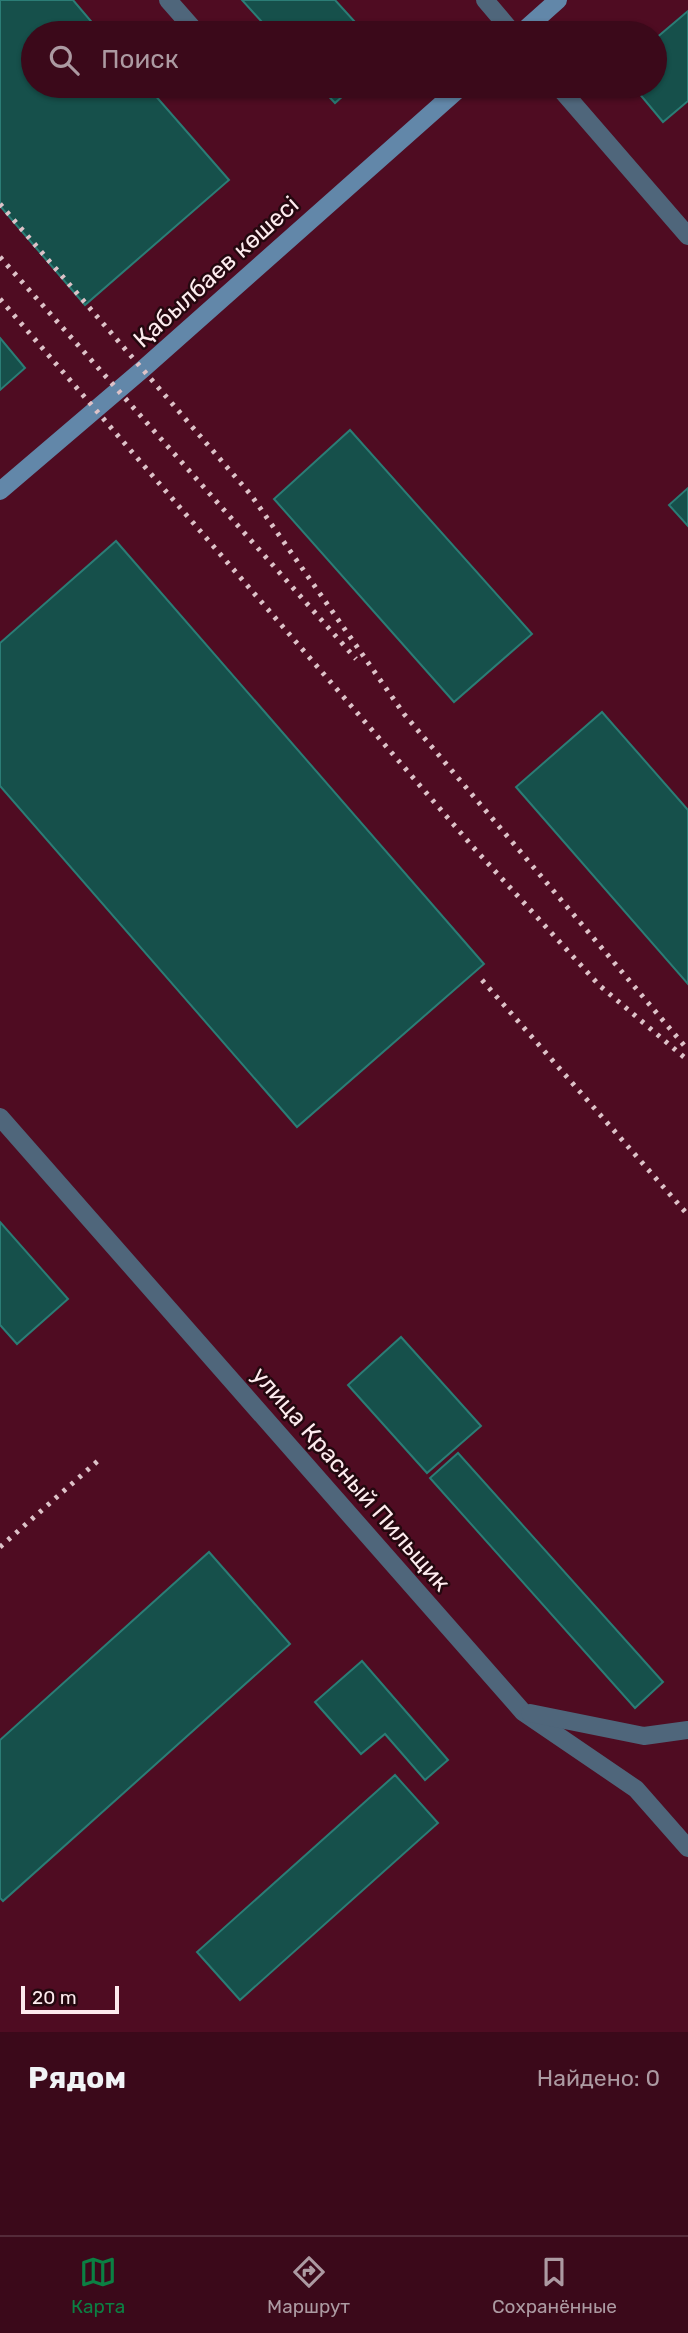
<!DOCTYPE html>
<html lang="ru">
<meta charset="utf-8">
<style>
body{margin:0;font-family:Rubik,sans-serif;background:#421223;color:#f1f3f6}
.scale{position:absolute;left:21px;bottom:18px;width:98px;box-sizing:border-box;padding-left:7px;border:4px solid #fdebee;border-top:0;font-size:19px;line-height:24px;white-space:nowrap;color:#fdebee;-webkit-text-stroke:5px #24080f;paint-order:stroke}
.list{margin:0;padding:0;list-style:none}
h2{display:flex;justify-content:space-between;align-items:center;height:91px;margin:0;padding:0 28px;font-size:30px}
h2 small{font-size:23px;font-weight:400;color:#ac9aa2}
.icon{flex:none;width:38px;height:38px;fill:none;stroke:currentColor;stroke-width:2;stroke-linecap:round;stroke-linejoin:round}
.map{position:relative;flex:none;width:688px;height:2032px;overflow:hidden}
.search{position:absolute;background:#3b091a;box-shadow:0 2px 5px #0004;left:21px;right:21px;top:21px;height:77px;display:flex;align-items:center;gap:18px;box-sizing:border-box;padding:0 24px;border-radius:38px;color:#ac9aa2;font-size:26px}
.sheet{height:203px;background:#3b091a}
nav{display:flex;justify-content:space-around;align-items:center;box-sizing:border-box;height:98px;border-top:2px solid #542a39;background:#3b091a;font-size:19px;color:#ac9aa2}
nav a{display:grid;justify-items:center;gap:4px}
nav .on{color:#0b8043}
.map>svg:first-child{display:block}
.building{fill:#16504b;stroke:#2b7d76;stroke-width:2}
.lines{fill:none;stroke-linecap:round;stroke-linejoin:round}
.lane{stroke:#4f667b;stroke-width:18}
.street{stroke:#4f667b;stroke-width:18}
.secondary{stroke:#6287a9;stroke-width:18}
.rail{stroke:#ddc2c8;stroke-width:5;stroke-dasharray:3.5 7;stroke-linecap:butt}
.labels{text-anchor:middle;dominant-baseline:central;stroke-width:5;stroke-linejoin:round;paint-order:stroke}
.street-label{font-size:24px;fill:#fdebee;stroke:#24080f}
</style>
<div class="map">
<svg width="688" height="2032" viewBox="0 0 688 2032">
<rect width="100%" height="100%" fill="#4f0c22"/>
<g class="building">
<path d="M0 0H73L101 33H33V86H147L229 180 85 305 0 206Z"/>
<path d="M242 0H335L365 33H272Z"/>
<path d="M688 11V101L663 122 633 86H655V39Z"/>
<path d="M319 86H354L335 103Z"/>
<path d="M0 338 25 368 0 390Z"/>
<path d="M350 430 532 634 454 702 274 499Z"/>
<path d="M688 488V526L669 505Z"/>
<path d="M116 541 484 964 297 1127 0 786V643Z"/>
<path d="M602 712 688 810V984L516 787Z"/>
<path d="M0 1222 68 1299 17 1344 0 1325Z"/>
<path d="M401 1337 481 1426 427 1473 348 1385Z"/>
<path d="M458 1453 663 1682 635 1708 430 1478Z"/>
<path d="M209 1552 290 1644 3 1901 0 1898V1740Z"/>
<path d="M362 1661 448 1760 425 1780 385 1734 361 1754 315 1702Z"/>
<path d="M395 1775 438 1823 240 2000 197 1952Z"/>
</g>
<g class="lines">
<g class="lane">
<path d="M168 0 197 33"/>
<path d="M241 86 242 87"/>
</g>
<g class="street">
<path d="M485 0 513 33"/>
<path d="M558 86 688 236"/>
<path d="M0 1117 523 1712 636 1789 688 1848"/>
<path d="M530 1713 644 1736 688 1730"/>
</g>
<g class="secondary">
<path d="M521 33 558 0"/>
<path d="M0 491 143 369 462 86"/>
</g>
<g class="rail">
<path d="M0 204 251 495 404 714 688 1050"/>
<path d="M0 257 356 659"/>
<path d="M0 299 473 847 599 985 685 1058"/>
<path d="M482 980 688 1215"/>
<path d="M0 1547 100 1459"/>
</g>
</g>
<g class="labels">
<g class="street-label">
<text transform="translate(216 272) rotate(-42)">Қабылбаев көшесі</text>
<text transform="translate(351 1479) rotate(49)">улица Красный Пильщик</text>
</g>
</g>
</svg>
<div class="scale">20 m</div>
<div class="search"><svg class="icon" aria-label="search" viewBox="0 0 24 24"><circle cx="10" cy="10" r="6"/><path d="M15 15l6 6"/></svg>Поиск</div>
</div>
<section class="sheet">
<h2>Рядом<small>Найдено: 0</small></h2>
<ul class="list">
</ul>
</section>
<nav>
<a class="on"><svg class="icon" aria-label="map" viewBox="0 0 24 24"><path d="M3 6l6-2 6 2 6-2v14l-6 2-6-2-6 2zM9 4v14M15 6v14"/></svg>Карта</a>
<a><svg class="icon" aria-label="directions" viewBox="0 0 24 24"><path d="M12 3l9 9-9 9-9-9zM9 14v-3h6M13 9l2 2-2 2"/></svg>Маршрут</a>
<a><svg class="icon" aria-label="saved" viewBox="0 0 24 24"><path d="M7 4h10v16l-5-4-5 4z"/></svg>Сохранённые</a>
</nav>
